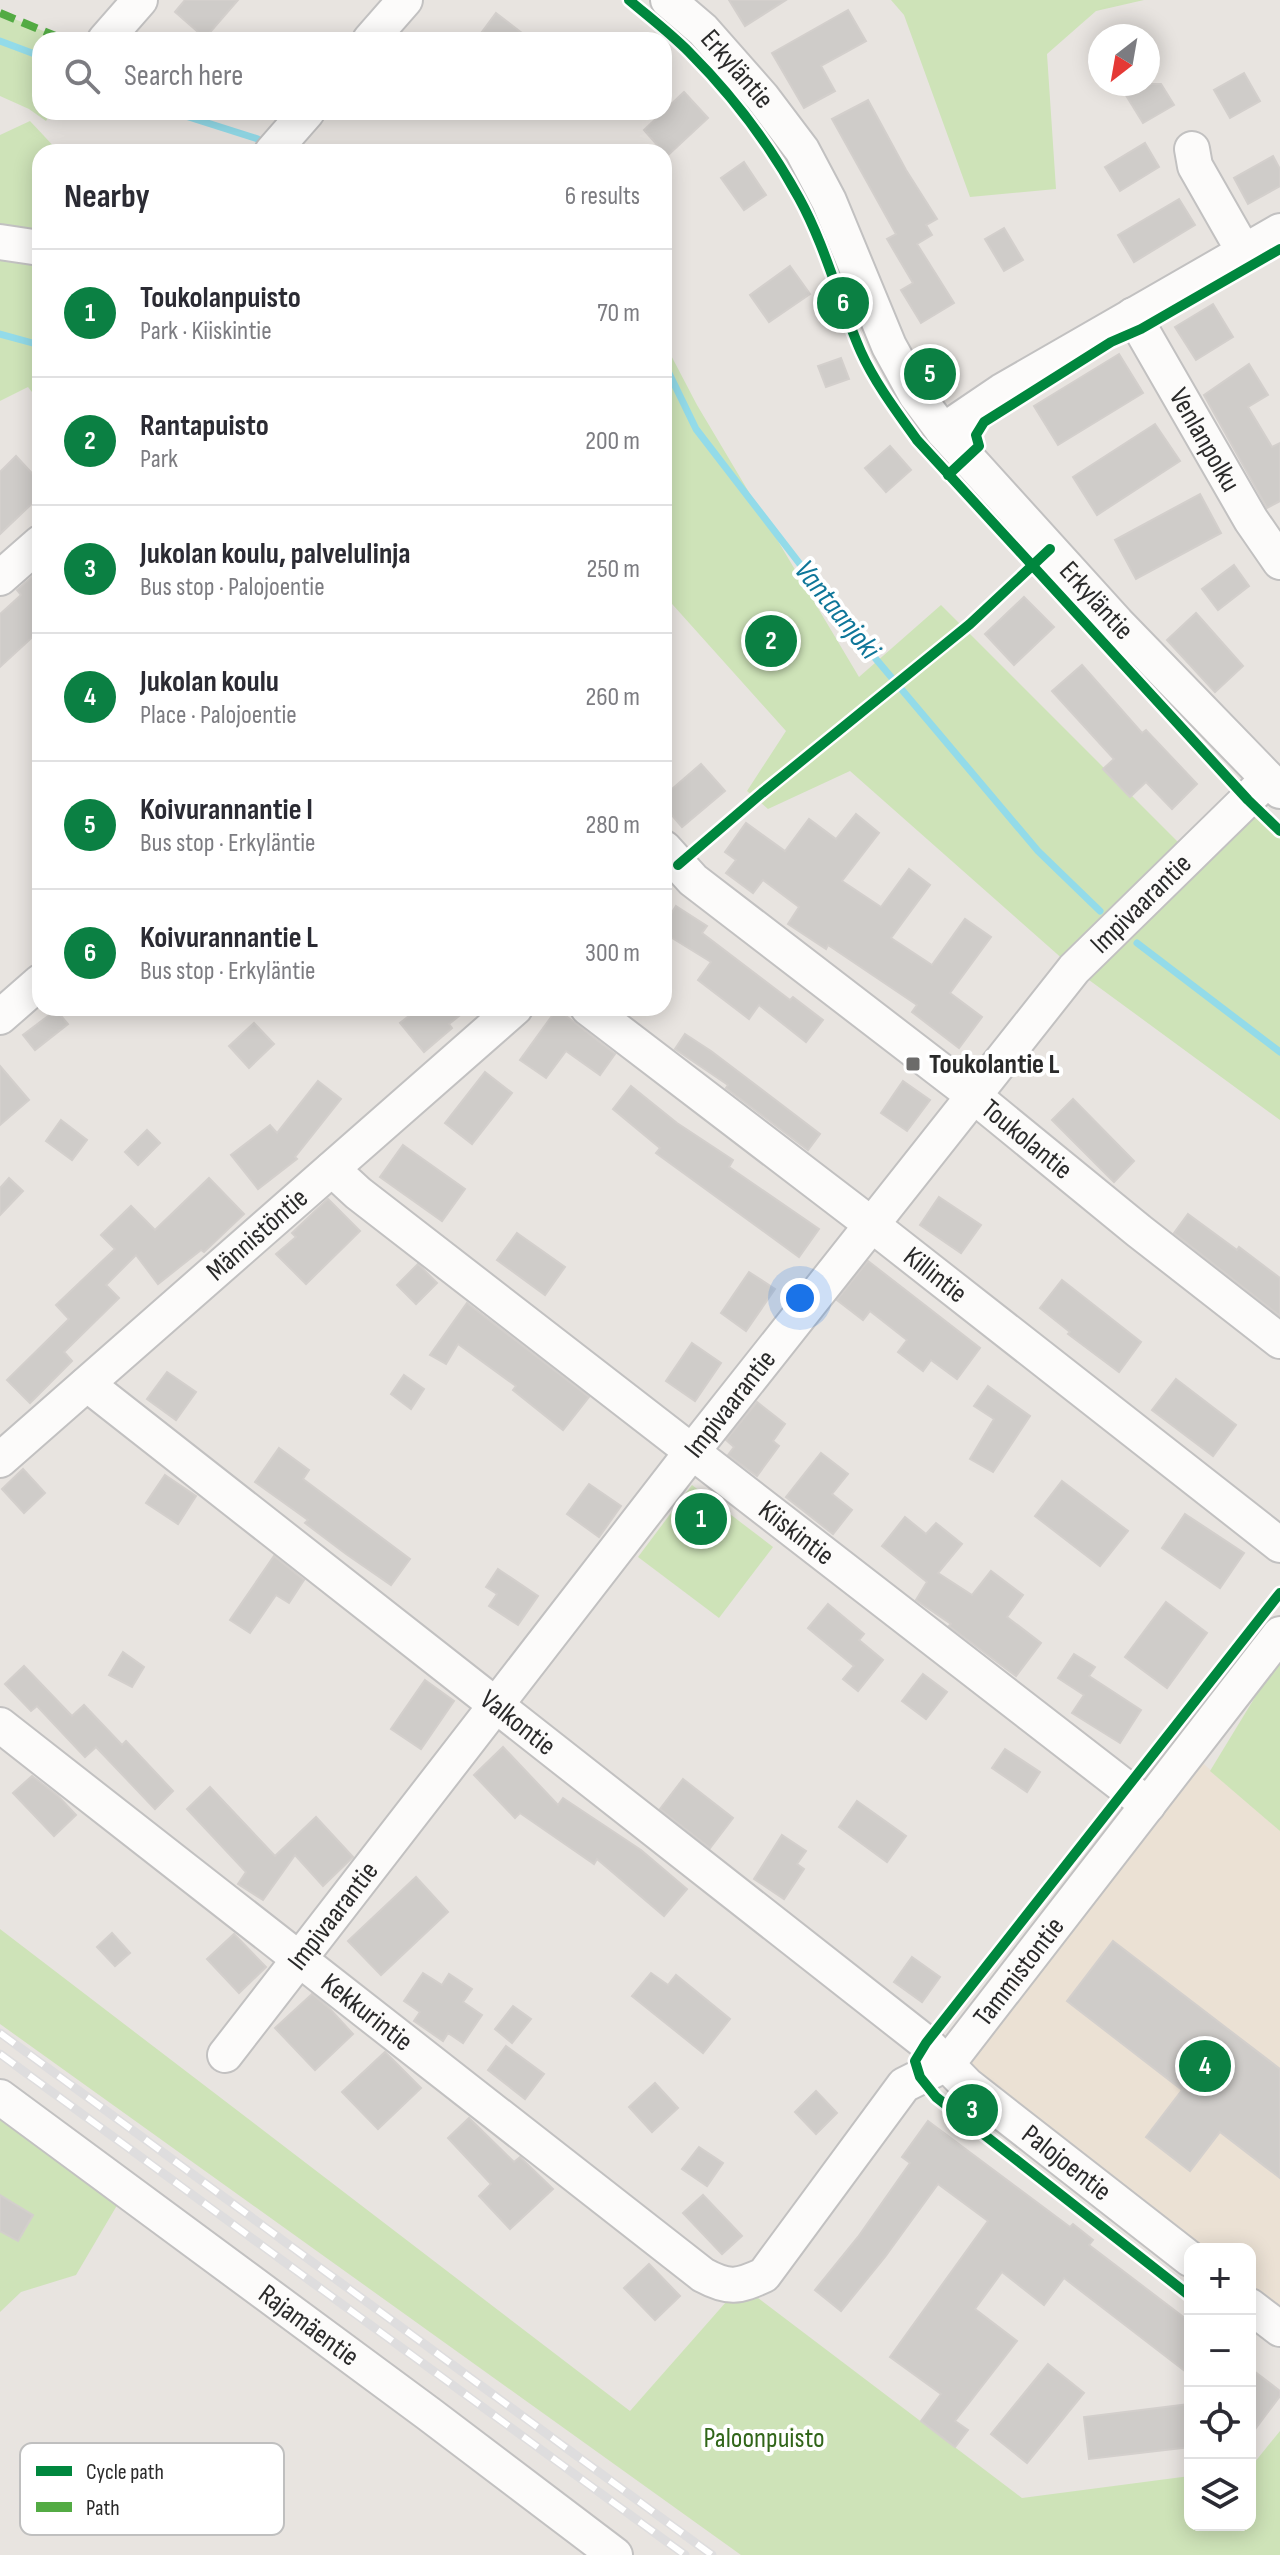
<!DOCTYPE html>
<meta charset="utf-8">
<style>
body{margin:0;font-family:"Sofia Sans Condensed",sans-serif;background:#f2f2f3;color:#2b2b33}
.controls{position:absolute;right:24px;bottom:24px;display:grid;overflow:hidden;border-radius:16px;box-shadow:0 4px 20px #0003}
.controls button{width:72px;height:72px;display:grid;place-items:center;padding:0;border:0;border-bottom:2px solid #e1e1e2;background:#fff;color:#2b2b33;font:40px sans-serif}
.compass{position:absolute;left:1088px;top:24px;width:72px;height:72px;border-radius:50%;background:#fff;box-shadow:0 4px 20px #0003;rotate:211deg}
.you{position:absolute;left:800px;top:1298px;width:28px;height:28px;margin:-20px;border:6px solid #fff;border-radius:50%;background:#1a73e8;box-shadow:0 0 0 12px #1a73e833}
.badge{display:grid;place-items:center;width:52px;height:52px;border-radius:50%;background:#0b8043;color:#fff;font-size:26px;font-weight:700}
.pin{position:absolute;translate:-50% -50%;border:4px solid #fff;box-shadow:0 2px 8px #0006}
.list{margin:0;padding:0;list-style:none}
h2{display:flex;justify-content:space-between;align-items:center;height:104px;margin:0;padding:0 32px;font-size:34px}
h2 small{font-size:26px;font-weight:400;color:#7c7c81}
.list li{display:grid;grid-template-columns:52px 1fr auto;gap:24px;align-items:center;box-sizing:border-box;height:128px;padding:0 32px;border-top:2px solid #e1e1e2}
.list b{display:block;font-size:30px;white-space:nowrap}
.list p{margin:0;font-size:26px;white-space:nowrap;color:#7c7c81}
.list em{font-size:26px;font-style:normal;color:#7c7c81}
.icon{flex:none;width:44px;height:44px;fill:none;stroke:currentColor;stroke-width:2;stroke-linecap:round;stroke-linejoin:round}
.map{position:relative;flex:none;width:1280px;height:2555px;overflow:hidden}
.search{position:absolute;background:#fff;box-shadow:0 4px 20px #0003;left:32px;top:32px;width:640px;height:88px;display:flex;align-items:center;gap:20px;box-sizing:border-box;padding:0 28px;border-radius:24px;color:#7c7c81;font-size:30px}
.panel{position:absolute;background:#fff;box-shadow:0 4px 20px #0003;left:32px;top:144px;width:640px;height:872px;border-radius:24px}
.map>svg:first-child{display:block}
.education{fill:#ebe1d4}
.green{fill:#cee3b8}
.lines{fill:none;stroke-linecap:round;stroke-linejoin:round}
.stream{stroke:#93dbe9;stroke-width:7}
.building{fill:#cfccc9;stroke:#d3cfcc;stroke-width:2}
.minor-casing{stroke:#c2c1c1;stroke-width:38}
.minor{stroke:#fcfbfa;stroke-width:34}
.rail-casing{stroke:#deddde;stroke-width:9}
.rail{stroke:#fff;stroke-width:6;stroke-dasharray:18;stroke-linecap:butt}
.quiet{stroke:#53ab44;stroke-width:8;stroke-dasharray:16 8;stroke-linecap:butt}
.cycleway-casing{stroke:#fff;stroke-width:15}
.cycleway{stroke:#00873e;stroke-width:10}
.poi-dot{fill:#6c6b6a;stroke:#fff;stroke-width:3}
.labels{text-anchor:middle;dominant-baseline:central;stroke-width:8;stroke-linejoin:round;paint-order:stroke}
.street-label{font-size:28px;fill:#2a2a2a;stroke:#fff}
.poi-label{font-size:28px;font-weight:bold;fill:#2a2a2a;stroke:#fff;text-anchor:start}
.park-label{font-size:28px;fill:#31661a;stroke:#fff}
.water-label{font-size:30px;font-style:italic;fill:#0e7699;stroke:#fff}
.key{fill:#fff;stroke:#bfbfbf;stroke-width:2}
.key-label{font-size:22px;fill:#2a2a2a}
</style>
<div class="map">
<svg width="1280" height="2555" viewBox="0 0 1280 2555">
<rect width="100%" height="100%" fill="#e8e4e0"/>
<path class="education" d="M1189 1751 1280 1831V2329L1250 2306V2249H1190L948 2063Z"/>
<g class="green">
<path d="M891 0H1144L1096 11 1047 54 1056 189 970 197 904 15Z"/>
<path d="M0 13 65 40H40V112H51L46 121 29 109 0 96Z"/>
<path d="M30 121 59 152H40V402L28 387 0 401V135Z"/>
<path d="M664 342 697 405 859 677 941 605 1191 855 1248 800 1280 831V1120L1074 969 850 771 768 809 747 791 786 731 664 595Z"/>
<path d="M692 1485 773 1547 719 1618 638 1557Z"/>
<path d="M1280 1656V1831L1210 1771Z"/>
<path d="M0 1929 630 2411 741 2285 1022 2498 1190 2476V2525H1250V2468L1280 2431V2555H741L0 2024Z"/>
<path d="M0 2097 126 2190 76 2275 21 2292 0 2312Z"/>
</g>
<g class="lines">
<g class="stream">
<path d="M0 41 40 56"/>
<path d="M173 112 258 139"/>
<path d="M0 334 40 345"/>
<path d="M664 363 696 429 843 620 1038 851 1100 911"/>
<path d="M1137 943 1280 1052"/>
</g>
</g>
<g class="building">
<path d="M185 0H238L205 38 175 12Z"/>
<path d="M729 0H786L745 26Z"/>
<path d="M848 10 866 41 821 66 835 91 804 108 772 53Z"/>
<path d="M496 13 531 40H476Z"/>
<path d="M1244 73 1260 101 1230 118 1214 90Z"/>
<path d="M1119 84H1161L1174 105 1143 123Z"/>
<path d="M684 92 708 118 667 156 644 130Z"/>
<path d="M868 100 906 170 937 219 926 225 932 235 917 244 954 303 921 323 901 290 913 283 887 239 896 234 832 119Z"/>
<path d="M1145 143 1159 167 1120 191 1105 167Z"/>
<path d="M1273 156 1280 169V186L1248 204 1234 178Z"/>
<path d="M744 162 766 195 744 210 721 178Z"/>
<path d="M1179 199 1195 225 1134 262 1118 235Z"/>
<path d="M1004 228 1023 260 1004 271 985 239Z"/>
<path d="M790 266 810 294 769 322 750 295Z"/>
<path d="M1213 304 1233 337 1196 360 1175 327Z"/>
<path d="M1119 354 1143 393 1058 445 1034 406Z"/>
<path d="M841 358 849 379 826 387 818 366Z"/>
<path d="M1249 364 1268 395 1248 407 1272 447 1280 443V501L1267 508 1204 395Z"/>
<path d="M1155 424 1180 461 1097 515 1073 477Z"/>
<path d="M890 446 911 470 886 492 865 468Z"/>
<path d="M16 456 40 482V496L0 534V472Z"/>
<path d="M1200 494 1221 533 1136 579 1115 540Z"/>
<path d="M1234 565 1249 586 1218 610 1202 589Z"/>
<path d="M40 570V630L0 667V614L21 595 17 590Z"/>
<path d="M1024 597 1054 627 1014 665 985 634Z"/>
<path d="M1196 613 1243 666 1215 692 1167 640Z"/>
<path d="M1082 665 1142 733 1146 730 1197 784 1172 809 1146 782 1130 797 1103 769 1114 759 1052 691Z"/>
<path d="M701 764 725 791 682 827 664 806V796Z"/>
<path d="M856 814 879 833 842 881 881 907 909 869 930 885 891 938 932 965 965 919 991 937 950 993 982 1017 959 1048 912 1012 917 1005 828 945 826 949 788 924 799 907 763 880 753 893 726 873 736 860 725 852 746 823 785 851 809 819 836 839Z"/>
<path d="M676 906 707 926 702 933 790 1000 793 997 823 1020 806 1042 759 1005 749 1019 698 980 711 962 664 933V925Z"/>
<path d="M419 1008H469L449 1024 452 1028 424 1052 400 1023Z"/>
<path d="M557 1009 615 1054 600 1075 566 1051 546 1078 520 1060Z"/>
<path d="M56 1010 68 1024 35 1050 23 1035Z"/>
<path d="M254 1023 274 1044 249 1068 229 1046Z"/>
<path d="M685 1034 711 1051 820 1134 808 1150 726 1088 728 1085 675 1049Z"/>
<path d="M0 1066 29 1100 0 1125Z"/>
<path d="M485 1072 512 1093 472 1144 445 1123Z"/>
<path d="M318 1081 341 1099 295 1157 297 1159 258 1189 231 1155 270 1125 277 1133Z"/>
<path d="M903 1081 930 1100 907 1131 881 1113Z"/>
<path d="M631 1086 677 1123 733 1160 729 1167 819 1229 799 1257 656 1153 660 1148 613 1109Z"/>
<path d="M1073 1099 1134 1161 1114 1182 1052 1120Z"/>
<path d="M61 1120 87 1140 72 1160 46 1141Z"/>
<path d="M147 1130 160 1143 138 1165 125 1152Z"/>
<path d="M403 1145 465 1189 442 1221 380 1177Z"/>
<path d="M9 1178 23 1191 0 1215V1188Z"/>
<path d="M209 1178 244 1214 204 1252 201 1250 158 1284 136 1255 106 1285 119 1298 64 1352 72 1361 30 1403 7 1380 69 1319 56 1305 115 1249 101 1235 131 1206 155 1230Z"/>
<path d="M939 1197 981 1225 961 1253 920 1225Z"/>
<path d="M328 1199 360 1231 306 1284 276 1254 296 1237 292 1233Z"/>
<path d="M1188 1214 1237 1250 1239 1247 1280 1278V1316L1174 1233Z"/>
<path d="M517 1233 565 1267 545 1295 497 1260Z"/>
<path d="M868 1261 980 1348 957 1379 931 1360 923 1371 898 1352 907 1340 870 1311 863 1320 837 1300Z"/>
<path d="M418 1264 437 1283 416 1304 397 1285Z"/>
<path d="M749 1272 775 1289 746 1331 721 1313Z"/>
<path d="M1062 1280 1141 1342 1119 1372 1068 1334 1070 1332 1040 1308Z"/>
<path d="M467 1303 589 1397 563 1430 513 1390 516 1386 458 1344 446 1364 430 1355Z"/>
<path d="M692 1343 721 1363 695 1401 666 1381Z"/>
<path d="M167 1372 196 1392 176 1420 147 1399Z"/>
<path d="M404 1375 424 1389 411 1409 391 1394Z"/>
<path d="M1176 1379 1236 1425 1213 1456 1152 1410Z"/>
<path d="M988 1386 1030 1416 993 1472 970 1459 994 1419 974 1406Z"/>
<path d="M757 1402 785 1424 773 1441 779 1446 757 1476 728 1455 734 1447 726 1440Z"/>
<path d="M279 1448 309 1470 303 1479 410 1559 391 1585 346 1554 305 1523 308 1520 255 1482Z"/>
<path d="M821 1453 848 1474 832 1494 852 1510 833 1534 786 1497Z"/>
<path d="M23 1469 45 1493 24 1513 2 1489Z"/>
<path d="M165 1475 196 1496 178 1524 146 1503Z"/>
<path d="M1062 1481 1128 1531 1100 1566 1035 1516Z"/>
<path d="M589 1484 621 1506 599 1537 567 1514Z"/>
<path d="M1185 1514 1244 1553 1220 1588 1162 1548Z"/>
<path d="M905 1517 926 1534 936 1523 962 1544 938 1573 972 1595 991 1571 1023 1595 1007 1617 1041 1643 1016 1676 949 1626 951 1624 916 1600 927 1582 882 1546Z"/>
<path d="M274 1556 304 1580 289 1603 276 1595 250 1633 230 1620Z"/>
<path d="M498 1569 538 1596 518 1625 489 1606 497 1594 486 1587Z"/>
<path d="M1166 1602 1207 1633 1167 1688 1125 1657Z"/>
<path d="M828 1604 864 1634 859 1640 883 1660 858 1691 843 1679 854 1666 808 1628Z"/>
<path d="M123 1652 144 1667 132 1687 109 1675Z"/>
<path d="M1074 1654 1095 1667 1089 1676 1141 1710 1120 1743 1072 1713 1084 1695 1058 1678Z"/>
<path d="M24 1666 72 1716 84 1705 122 1745 126 1741 173 1791 155 1809 96 1747 85 1757 37 1706 31 1711 5 1684Z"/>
<path d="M923 1674 947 1692 926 1719 902 1701Z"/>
<path d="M425 1680 454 1701 421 1749 391 1729Z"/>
<path d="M503 1747 558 1805 563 1798 641 1850 687 1889 664 1916 597 1859 594 1864 520 1813 515 1818 474 1775Z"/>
<path d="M1005 1749 1040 1772 1027 1792 992 1768Z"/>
<path d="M32 1776 58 1796 76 1815 54 1836 13 1793Z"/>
<path d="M683 1779 733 1818 710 1848 660 1809Z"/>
<path d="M210 1787 275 1856 316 1817 353 1857 323 1886 295 1855 263 1900 238 1884 246 1872 187 1809Z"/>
<path d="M857 1801 906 1836 887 1862 839 1827Z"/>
<path d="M782 1835 806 1851 797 1864 804 1869 784 1899 754 1879Z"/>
<path d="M416 1877 448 1912 381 1975 348 1941Z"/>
<path d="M112 1933 130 1953 115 1966 97 1947Z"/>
<path d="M234 1934 266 1967 239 1993 207 1959Z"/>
<path d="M1113 1941 1280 2069V2178L1220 2132 1190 2171 1146 2137 1182 2090 1067 2001Z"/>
<path d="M912 1957 940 1977 922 2002 894 1982Z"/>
<path d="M423 1973 442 1985 449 1974 472 1989 463 2002 482 2015 463 2043 448 2033 443 2041 414 2021 420 2012 404 2001Z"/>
<path d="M651 1973 668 1985 676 1975 730 2019 703 2053 632 1996Z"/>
<path d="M312 1994 329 2008 353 2034 315 2070 275 2028Z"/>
<path d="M513 2006 531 2019 512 2043 495 2029Z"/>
<path d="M506 2046 544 2074 525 2099 488 2070Z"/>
<path d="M385 2052 421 2088 378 2129 342 2092Z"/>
<path d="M655 2083 678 2108 652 2132 629 2107Z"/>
<path d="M816 2091 837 2113 816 2134 795 2112Z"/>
<path d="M469 2118 514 2162 520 2157 553 2189 510 2229 479 2196 491 2184 448 2138Z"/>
<path d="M928 2121 1070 2227 1073 2224 1093 2240 1089 2245 1190 2322V2375L1064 2278 1044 2305 1002 2272 975 2309 1017 2341 955 2421 968 2430 955 2447 921 2421 941 2394 890 2357 988 2221 938 2184 885 2257 841 2311 815 2290 858 2237 910 2163 902 2157Z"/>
<path d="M699 2147 723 2163 707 2186 682 2169Z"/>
<path d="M0 2195 33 2215 18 2241 0 2231Z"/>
<path d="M703 2195 742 2236 722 2254 683 2213Z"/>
<path d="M649 2264 680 2296 655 2320 624 2288Z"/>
<path d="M1048 2364 1084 2393 1027 2463 991 2434Z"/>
<path d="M1250 2368 1280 2391V2396L1250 2436Z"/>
<path d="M1190 2404V2447L1089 2459 1084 2417Z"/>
</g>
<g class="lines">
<g class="minor-casing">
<g id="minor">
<path id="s1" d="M668 0 703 30 762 97 802 150 829 201 889 346 916 395 943 431 1117 623 1280 791"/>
<path d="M105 40 140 0"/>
<path d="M370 40 405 0"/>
<path d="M1192 149 1195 166 1244 252"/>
<path d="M272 152 307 112"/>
<path d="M0 242 40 248"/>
<path id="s2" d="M1133 315 1251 520 1280 562"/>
<path d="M943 431 1002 391 1280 231"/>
<path d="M0 578 40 543"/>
<path id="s3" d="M664 848 693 880 974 1096 1139 1231 1280 1341"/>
<path id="s4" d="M588 1008 872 1225 1280 1545"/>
<path d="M0 1017 40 982"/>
<path id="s5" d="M332 1169 358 1193 1148 1805"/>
<path id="s6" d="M87 1384 926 2043 967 2085 1190 2259"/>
<path id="s7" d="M0 1460 515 1008"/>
<path id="s8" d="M0 1725 703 2275C729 2289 738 2287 764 2275L904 2085 948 2063 1280 1634"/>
<path id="s9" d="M225 2055 691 1453 1074 969 1267 780"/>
<path id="s10" d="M0 2097 429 2414 615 2555"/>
<path d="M1250 2306 1280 2329"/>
</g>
</g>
<use href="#minor" class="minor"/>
<g class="rail-casing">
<g id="rail">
<path d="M0 2033 712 2555"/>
<path d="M0 2054 685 2555"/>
</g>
</g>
<use href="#rail" class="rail"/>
<path class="quiet" d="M0 13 65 40"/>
<g class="cycleway-casing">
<g id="cycleway">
<path d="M629 0C649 17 670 33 689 52 732 95 770 145 799 198 826 247 839 302 861 352 875 383 897 412 917 440L1248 800 1280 831"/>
<path d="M948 475 979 446 976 435 984 422 1111 342 1141 329 1280 249"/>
<path d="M678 865 762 793 970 624 1050 549"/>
<path d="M1190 2296 936 2097 920 2077 915 2061 926 2043 1280 1593"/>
</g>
</g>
<use href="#cycleway" class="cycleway"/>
</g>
<rect class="poi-dot" x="905" y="1056" width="16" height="16" rx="4"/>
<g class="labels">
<g class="street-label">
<text stroke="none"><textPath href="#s1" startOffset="98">Erkyläntie</textPath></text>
<text stroke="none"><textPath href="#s2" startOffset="144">Venlanpolku</textPath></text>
<text stroke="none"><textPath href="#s1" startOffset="746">Erkyläntie</textPath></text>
<text stroke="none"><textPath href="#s9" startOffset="1472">Impivaarantie</textPath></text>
<text stroke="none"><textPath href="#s3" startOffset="466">Toukolantie</textPath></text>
<text stroke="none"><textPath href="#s7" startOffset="342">Männistöntie</textPath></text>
<text stroke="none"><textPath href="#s4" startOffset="438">Killintie</textPath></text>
<text stroke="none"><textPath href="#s9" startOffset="824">Impivaarantie</textPath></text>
<text stroke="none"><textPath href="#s5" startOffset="590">Kiiskintie</textPath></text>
<text stroke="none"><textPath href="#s6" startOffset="548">Valkontie</textPath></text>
<text stroke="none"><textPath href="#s9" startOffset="176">Impivaarantie</textPath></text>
<text stroke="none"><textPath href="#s8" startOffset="1358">Tammistontie</textPath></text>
<text stroke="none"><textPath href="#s8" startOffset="466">Kekkurintie</textPath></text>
<text stroke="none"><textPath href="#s6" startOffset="1252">Palojoentie</textPath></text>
<text stroke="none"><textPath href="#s10" startOffset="384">Rajamäentie</textPath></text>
</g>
<g class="poi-label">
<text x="929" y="1064">Toukolantie L</text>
</g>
<g class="park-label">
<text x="764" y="2438">Paloonpuisto</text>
</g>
<g class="water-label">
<text transform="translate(837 610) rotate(51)">Vantaanjoki</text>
</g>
</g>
<rect x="20" y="2443" width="264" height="92" rx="12" class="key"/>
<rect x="36" y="2466" width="36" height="10" fill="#00873e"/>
<rect x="36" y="2502" width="36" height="10" fill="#53ab44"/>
<g class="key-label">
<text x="86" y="2479">Cycle path</text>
<text x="86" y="2515">Path</text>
</g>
</svg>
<div class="controls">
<button>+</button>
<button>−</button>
<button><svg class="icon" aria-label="locate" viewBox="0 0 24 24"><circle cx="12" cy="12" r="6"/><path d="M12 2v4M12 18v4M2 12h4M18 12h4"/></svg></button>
<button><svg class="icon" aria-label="layers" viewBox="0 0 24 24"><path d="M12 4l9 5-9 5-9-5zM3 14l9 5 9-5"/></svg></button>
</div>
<svg class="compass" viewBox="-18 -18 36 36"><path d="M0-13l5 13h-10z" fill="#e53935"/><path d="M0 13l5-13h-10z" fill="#7c7c81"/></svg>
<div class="you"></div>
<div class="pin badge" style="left:701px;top:1519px">1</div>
<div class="pin badge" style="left:771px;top:641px">2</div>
<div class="pin badge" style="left:972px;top:2110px">3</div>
<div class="pin badge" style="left:1205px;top:2066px">4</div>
<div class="pin badge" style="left:930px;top:374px">5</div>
<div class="pin badge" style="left:843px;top:303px">6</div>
<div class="search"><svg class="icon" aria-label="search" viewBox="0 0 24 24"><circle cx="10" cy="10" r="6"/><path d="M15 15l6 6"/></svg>Search here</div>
<section class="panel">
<h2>Nearby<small>6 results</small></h2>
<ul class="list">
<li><span class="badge">1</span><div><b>Toukolanpuisto</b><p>Park · Kiiskintie</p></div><em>70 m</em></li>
<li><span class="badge">2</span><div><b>Rantapuisto</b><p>Park</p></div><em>200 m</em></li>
<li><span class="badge">3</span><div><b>Jukolan koulu, palvelulinja</b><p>Bus stop · Palojoentie</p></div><em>250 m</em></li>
<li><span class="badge">4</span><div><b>Jukolan koulu</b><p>Place · Palojoentie</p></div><em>260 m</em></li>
<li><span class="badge">5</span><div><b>Koivurannantie I</b><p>Bus stop · Erkyläntie</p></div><em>280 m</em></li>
<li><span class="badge">6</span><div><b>Koivurannantie L</b><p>Bus stop · Erkyläntie</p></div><em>300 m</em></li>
</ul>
</section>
</div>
